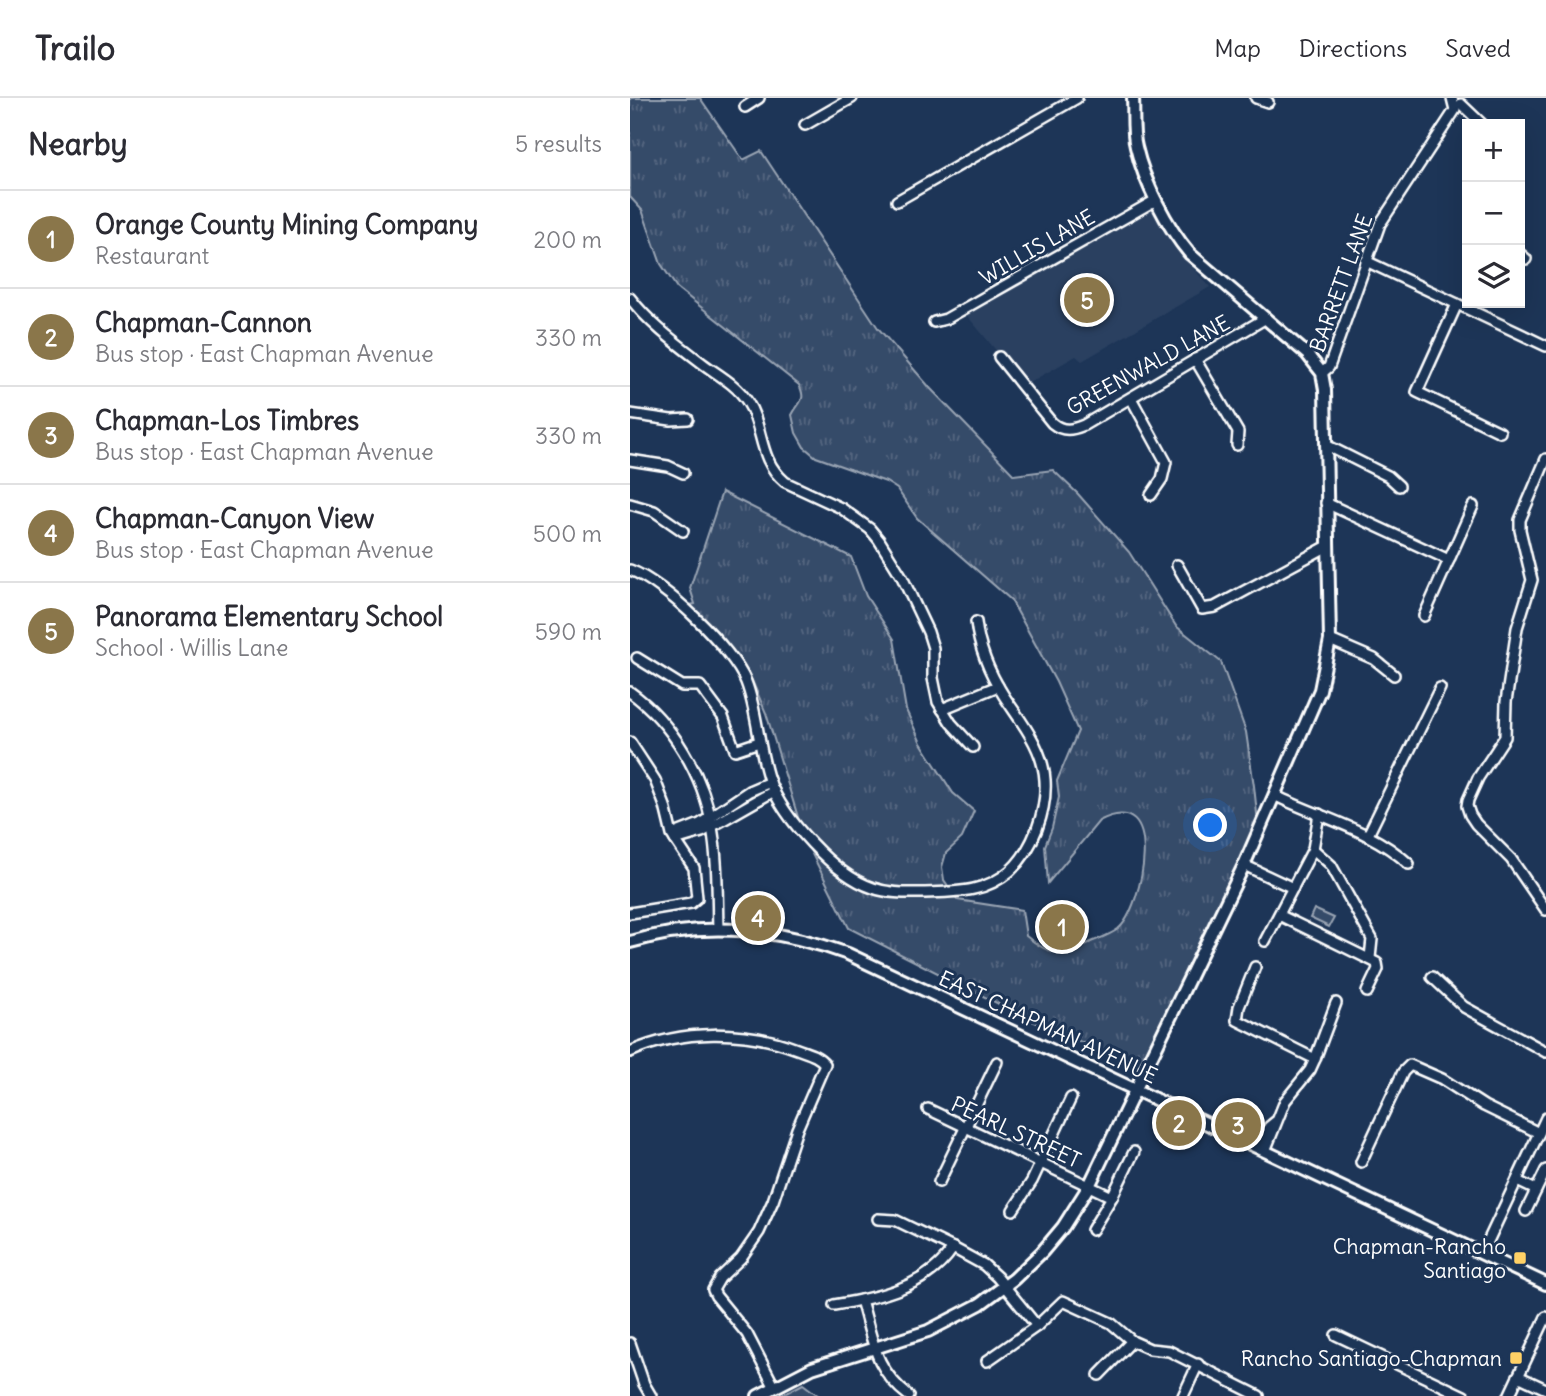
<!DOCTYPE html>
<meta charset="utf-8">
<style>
body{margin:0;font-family:Delius,sans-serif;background:#f7f7f7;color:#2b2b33}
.controls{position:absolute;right:21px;top:21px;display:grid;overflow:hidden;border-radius:0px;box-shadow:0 7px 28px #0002}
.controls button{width:63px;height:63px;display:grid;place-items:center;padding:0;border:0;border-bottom:2px solid #e1e1e2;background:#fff;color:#2b2b33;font:35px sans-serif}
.you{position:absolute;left:581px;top:728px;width:24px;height:24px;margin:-18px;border:5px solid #fff;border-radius:50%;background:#1a73e8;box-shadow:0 0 0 10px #1a73e833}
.badge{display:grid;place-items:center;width:46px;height:46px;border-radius:50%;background:#8a764a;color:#fff;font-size:23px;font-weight:700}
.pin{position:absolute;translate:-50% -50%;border:4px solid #fff;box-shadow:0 2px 7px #0006}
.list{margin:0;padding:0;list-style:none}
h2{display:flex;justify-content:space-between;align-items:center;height:91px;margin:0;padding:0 28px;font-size:30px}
h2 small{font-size:23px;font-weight:400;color:#7c7c81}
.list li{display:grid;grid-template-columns:46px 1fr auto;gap:21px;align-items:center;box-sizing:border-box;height:98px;padding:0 28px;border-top:2px solid #e1e1e2}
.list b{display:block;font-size:26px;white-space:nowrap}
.list p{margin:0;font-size:23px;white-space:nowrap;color:#7c7c81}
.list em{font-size:23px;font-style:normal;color:#7c7c81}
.icon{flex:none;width:38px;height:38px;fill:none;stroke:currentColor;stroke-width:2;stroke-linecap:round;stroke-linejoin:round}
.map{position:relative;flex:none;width:916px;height:1298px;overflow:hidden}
header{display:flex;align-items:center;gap:42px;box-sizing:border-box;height:98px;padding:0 35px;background:#fff;border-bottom:2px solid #e1e1e2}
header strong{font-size:33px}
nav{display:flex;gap:38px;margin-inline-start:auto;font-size:24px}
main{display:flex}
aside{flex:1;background:#fff}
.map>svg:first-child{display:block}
.built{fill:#2a4161}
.grass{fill:url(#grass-tufts);stroke:#9aa5b4;stroke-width:2}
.pitch{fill:#364b69;stroke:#9aa5b4;stroke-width:2}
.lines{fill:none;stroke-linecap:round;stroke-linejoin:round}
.minor-casing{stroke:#fff;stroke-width:14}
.major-casing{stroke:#fff;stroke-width:16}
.minor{stroke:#1d3557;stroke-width:9}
.major{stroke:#1d3557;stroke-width:10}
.poi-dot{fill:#ffd166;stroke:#1d3557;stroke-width:2.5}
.labels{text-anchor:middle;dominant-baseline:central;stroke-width:6;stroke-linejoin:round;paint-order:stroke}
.street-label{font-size:21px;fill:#fff;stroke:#1d3557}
.poi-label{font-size:21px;fill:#fff;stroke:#1d3557;text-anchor:end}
</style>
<header>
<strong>Trailo</strong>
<nav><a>Map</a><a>Directions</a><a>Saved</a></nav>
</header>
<main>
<aside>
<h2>Nearby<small>5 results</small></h2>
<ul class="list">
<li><span class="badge">1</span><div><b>Orange County Mining Company</b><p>Restaurant</p></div><em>200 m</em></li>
<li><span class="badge">2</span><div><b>Chapman-Cannon</b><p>Bus stop · East Chapman Avenue</p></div><em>330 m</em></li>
<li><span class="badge">3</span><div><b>Chapman-Los Timbres</b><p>Bus stop · East Chapman Avenue</p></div><em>330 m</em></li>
<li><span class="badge">4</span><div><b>Chapman-Canyon View</b><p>Bus stop · East Chapman Avenue</p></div><em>500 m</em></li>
<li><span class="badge">5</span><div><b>Panorama Elementary School</b><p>School · Willis Lane</p></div><em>590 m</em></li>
</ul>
</aside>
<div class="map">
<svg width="916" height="1298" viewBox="0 0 916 1298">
<defs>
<pattern id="grass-tufts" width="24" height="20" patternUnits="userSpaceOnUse" patternTransform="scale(1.75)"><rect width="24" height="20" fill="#364b69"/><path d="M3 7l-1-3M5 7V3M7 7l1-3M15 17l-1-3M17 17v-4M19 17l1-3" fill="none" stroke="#546680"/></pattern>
</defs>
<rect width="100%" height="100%" fill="#1d3557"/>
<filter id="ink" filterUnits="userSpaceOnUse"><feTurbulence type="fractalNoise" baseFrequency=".0143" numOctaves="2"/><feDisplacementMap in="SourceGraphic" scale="14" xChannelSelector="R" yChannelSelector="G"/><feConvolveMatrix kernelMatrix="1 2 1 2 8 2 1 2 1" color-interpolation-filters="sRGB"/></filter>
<g filter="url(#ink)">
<path class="built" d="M519 107 543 148 580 189 452 263 446 258 395 287 334 214Z"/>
<g class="grass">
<path d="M0 0H70L113 62 131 53 248 230 301 291 384 377 423 372 448 396 499 454 546 528 591 564 616 634 624 688 628 725 509 969 400 922 219 830 175 742 136 615 120 578 108 558 60 507 65 506 60 490 92 394 221 459 236 498 264 541 276 612 291 645 323 695 344 713 332 740 316 755 312 769 314 782 328 802 392 812 396 838C422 858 429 859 459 845 468 841 480 837 488 831 513 811 538 687 469 723L418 785 415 748 422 730 429 699 427 683 448 633 426 584 381 502 287 420 267 391 256 384 186 359 174 349 166 335 162 317C169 303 177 303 169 287L47 190 31 166 12 112 0 99Z"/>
<path d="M173 1286 189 1298H150Z"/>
</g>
<path class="pitch" d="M684 811 704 820 699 829 680 820Z"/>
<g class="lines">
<g class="minor-casing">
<g id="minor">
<path d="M626 0 638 4"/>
<path d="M831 6 852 26"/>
<path d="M115 9 129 0"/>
<path d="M175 27 222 0"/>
<path d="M267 103 447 0"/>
<path d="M890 156 896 161"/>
<path d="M736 163 916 248"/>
<path d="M0 200C20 226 46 245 72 265 88 277 106 286 117 303 135 331 127 360 155 384L211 410 240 431 249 442 272 479 298 534 303 550V580L308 604 321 625 343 649"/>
<path d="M827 206 787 294 870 334"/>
<path d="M304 224 316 221 526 102"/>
<path d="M369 259 422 325C433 334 442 332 454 327L636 220"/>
<path d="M565 261 608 334 607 347"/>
<path d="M692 275 699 269 750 126 825 12 822 0"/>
<path d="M501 300 536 364 532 381 521 397"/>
<path d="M0 316 41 322 58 321"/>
<path d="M696 347 758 378 769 388"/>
<path d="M916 361 890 422V432L902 482 887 530 876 604 875 639 848 680 838 702 837 708 840 717 846 726 881 761 916 812"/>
<path d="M0 362 38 368 53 375"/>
<path d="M696 405 819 462"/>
<path d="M0 406 24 413 53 433"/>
<path d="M547 467 572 511 585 509 696 449"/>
<path d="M0 472C34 484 103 551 116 584 128 615 128 650 139 682 153 720 204 777 243 790 260 796 277 795 295 795 326 794 355 795 380 773 403 752 417 713 415 682 413 649 391 624 374 598 360 576 349 550 346 524"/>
<path d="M794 518 843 408"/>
<path d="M700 542 744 561 764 577"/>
<path d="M7 560 52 588H70L93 619 105 652 129 644"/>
<path d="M0 594C42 624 74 678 82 729 88 763 87 797 88 831"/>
<path d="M312 611 368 588"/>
<path d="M0 644 25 682 35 708 42 737 64 770 67 800 61 805 0 815"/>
<path d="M646 698C691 720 741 731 779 766"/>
<path d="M47 735 70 726 119 693 140 684"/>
<path d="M738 737 810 590"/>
<path d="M45 742 72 734 144 693"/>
<path d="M683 751 701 767 742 841 740 860"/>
<path d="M614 767 663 790"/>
<path d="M649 817 747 865 748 871 737 894"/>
<path d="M635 843 683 751 689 716"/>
<path d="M625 869 609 909 607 922 685 961"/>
<path d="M802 879 834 909 916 954"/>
<path d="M0 954C52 931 114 931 167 951 177 955 188 957 195 966L167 1031 143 1103 129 1134 111 1160 90 1180 83 1192 86 1198 117 1236 144 1288"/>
<path d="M298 1011 482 1099"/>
<path d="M629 1050 639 1029 645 1024"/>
<path d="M635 1053 655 1003 680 972 685 961 706 905"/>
<path d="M731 1064 773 974 780 967 812 981 854 1008 909 1035"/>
<path d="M887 1083 906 1092"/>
<path d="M309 1084 367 964"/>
<path d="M383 1112 402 1083 441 1000"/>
<path d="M896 1113 916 1072"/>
<path d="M248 1121 265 1122 323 1150 354 1167 367 1179 407 1228"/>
<path d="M462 1132 482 1099 504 1054"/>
<path d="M852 1156 916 1020"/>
<path d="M231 1202C243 1242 244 1271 279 1298"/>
<path d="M204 1207C247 1200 298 1189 323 1150"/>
<path d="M706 1237 834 1298"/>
<path d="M0 1245 14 1286 21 1298"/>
<path d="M357 1263 407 1228 433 1203 481 1225 502 1243 520 1251 539 1253 629 1298"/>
<path d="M469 1277 502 1243"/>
<path d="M888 1278 916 1291"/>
<path d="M553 1298 568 1266"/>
<path d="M879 1298 916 1219"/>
</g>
</g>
<g class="major-casing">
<g id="major">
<path d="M0 844C73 823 147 830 218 856L916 1186"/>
<path d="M128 1298 182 1270 298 1233 350 1206 384 1181 412 1154 433 1129 459 1088 614 767 690 592 700 542 695 292 692 275 677 256 560 156C537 129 514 84 506 49 502 34 504 16 503 0"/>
</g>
</g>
<use href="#minor" class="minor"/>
<use href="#major" class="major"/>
</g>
</g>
<g class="poi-dot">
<rect x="883" y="1153" width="14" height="14" rx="3.5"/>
<rect x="879" y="1253" width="14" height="14" rx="3.5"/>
</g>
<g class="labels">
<g class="street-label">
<text transform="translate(407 149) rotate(-30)">WILLIS LANE</text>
<text transform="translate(711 185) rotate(-70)">BARRETT LANE</text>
<text transform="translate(518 267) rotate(-29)">GREENWALD LANE</text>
<text transform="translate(418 929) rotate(25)">EAST CHAPMAN AVENUE</text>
<text transform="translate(386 1034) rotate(25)">PEARL STREET</text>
</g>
<g class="poi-label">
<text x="876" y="1148">Chapman-Rancho<tspan x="876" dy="24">Santiago</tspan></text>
<text x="872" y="1260">Rancho Santiago-Chapman</text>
</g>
</g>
</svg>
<div class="controls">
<button>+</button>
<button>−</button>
<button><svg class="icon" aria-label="layers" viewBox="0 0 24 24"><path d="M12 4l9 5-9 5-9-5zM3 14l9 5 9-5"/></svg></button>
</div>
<div class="you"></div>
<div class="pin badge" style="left:432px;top:829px">1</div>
<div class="pin badge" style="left:549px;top:1025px">2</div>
<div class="pin badge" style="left:608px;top:1027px">3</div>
<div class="pin badge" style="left:128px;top:820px">4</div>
<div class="pin badge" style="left:457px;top:202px">5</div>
</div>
</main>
